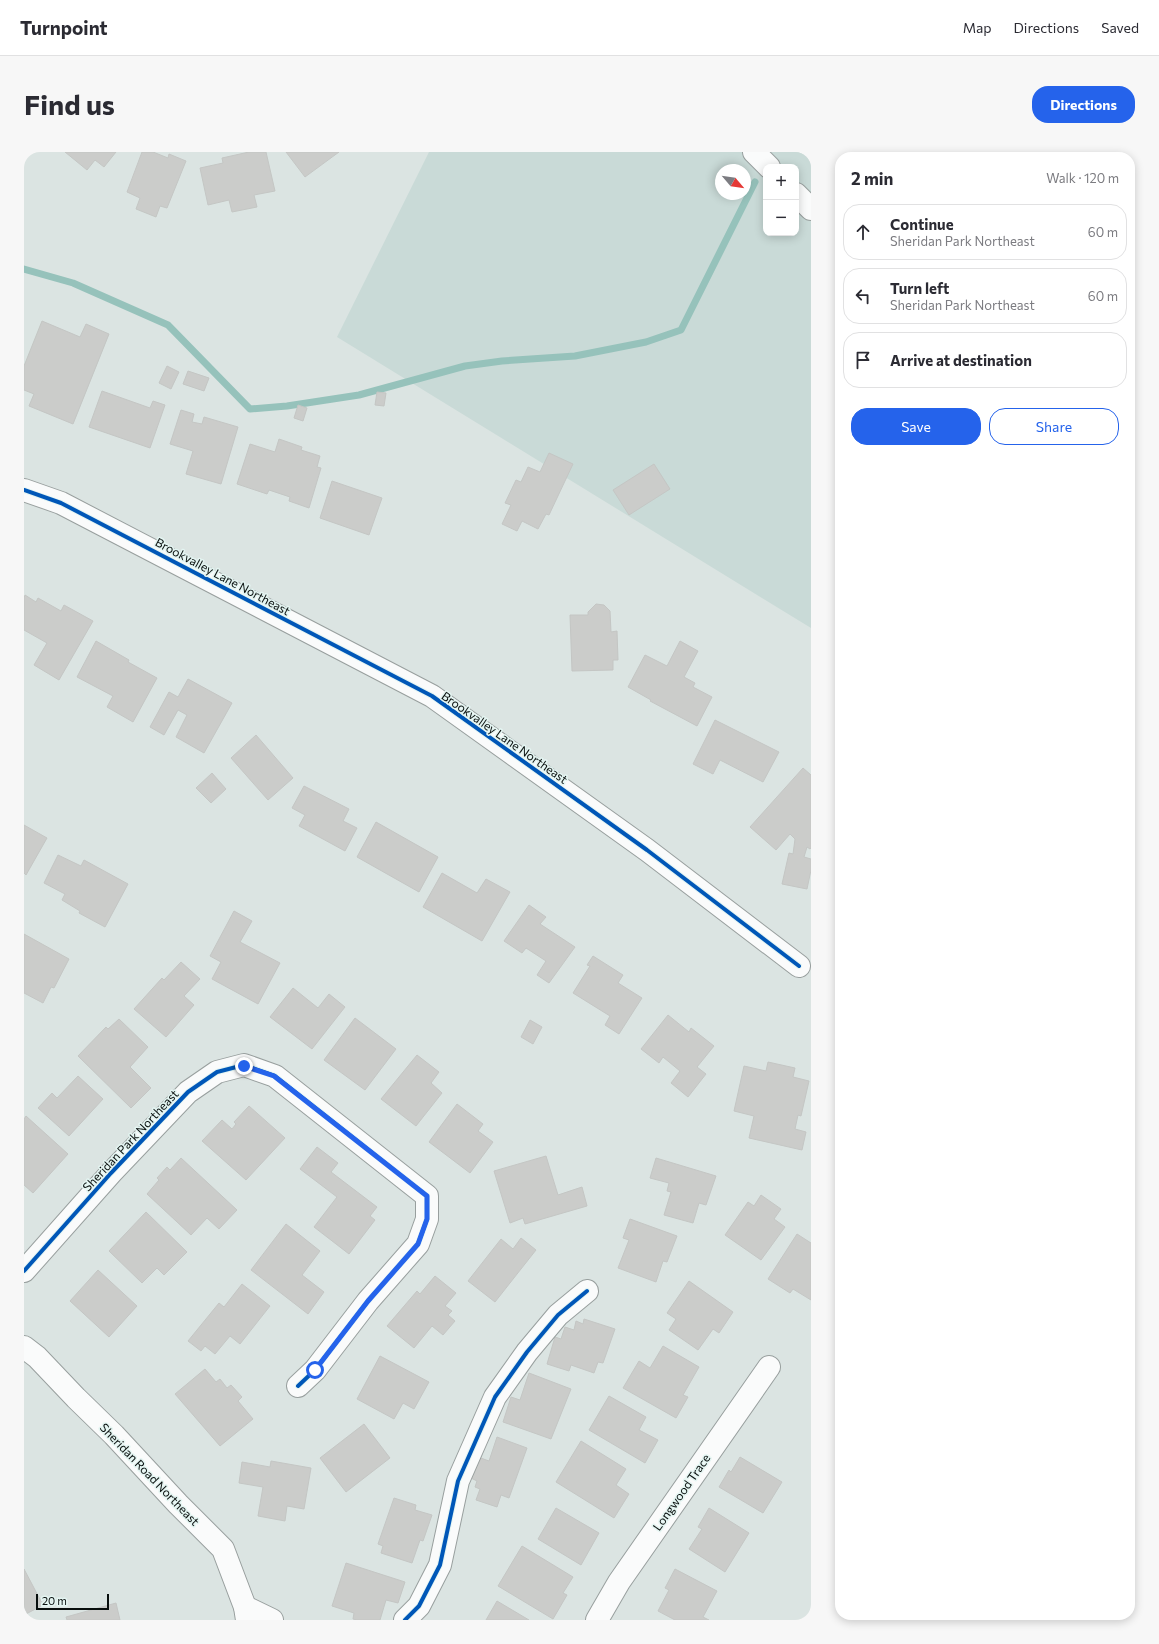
<!DOCTYPE html>
<meta charset="utf-8">
<style>
body{margin:0;font-family:Commissioner,sans-serif;background:#f7f7f7;color:#2b2b33}
.controls{position:absolute;right:12px;top:12px;display:grid;overflow:hidden;border-radius:8px;box-shadow:0 2px 10px #0003}
.controls button{width:36px;height:36px;display:grid;place-items:center;padding:0;border:0;border-bottom:1px solid #e1e1e2;background:#fff;color:#2b2b33;font:20px sans-serif}
.compass{position:absolute;left:691px;top:12px;width:36px;height:36px;border-radius:50%;background:#fff;box-shadow:0 2px 10px #0003;rotate:119deg}
.scale{position:absolute;left:12px;bottom:10px;width:73px;box-sizing:border-box;padding-left:4px;border:2px solid #080e0d;border-top:0;font-size:11px;line-height:14px;white-space:nowrap;color:#080e0d;-webkit-text-stroke:3px #e4f5f2;paint-order:stroke}
.stop{position:absolute;width:12px;height:12px;margin:-9px;border:3px solid #2563eb;border-radius:50%;background:#fff}
.stop.end{background:#2563eb;border-color:#fff;box-shadow:0 1px 4px #0008}
.list{margin:0;padding:0;list-style:none}
h2{display:flex;justify-content:space-between;align-items:center;height:52px;margin:0;padding:0 16px;font-size:17px}
h2 small{font-size:13px;font-weight:400;color:#7c7c81}
.list li{display:grid;grid-template-columns:26px 1fr auto;gap:12px;align-items:center;box-sizing:border-box;height:56px;margin:0 8px 8px;padding:0 8px;border:1px solid #e1e1e2;border-radius:16px}
.list b{display:block;font-size:15px;white-space:nowrap}
.list p{margin:0;font-size:13px;white-space:nowrap;color:#7c7c81}
.list em{font-size:13px;font-style:normal;color:#7c7c81}
.actions{display:flex;gap:8px;padding:12px 16px}
.actions a{flex:1;padding:9px 0;border:1px solid #2563eb;border-radius:16px;text-align:center;font-size:14px;color:#2563eb}
.actions .main{background:#2563eb;color:#fff}
.icon{flex:none;width:22px;height:22px;fill:none;stroke:currentColor;stroke-width:2;stroke-linecap:round;stroke-linejoin:round}
.map{position:relative;flex:none;width:787px;height:1468px;overflow:hidden;border-radius:16px}
header{display:flex;align-items:center;gap:24px;box-sizing:border-box;height:56px;padding:0 20px;background:#fff;border-bottom:1px solid #e1e1e2}
header strong{font-size:19px}
nav{display:flex;gap:22px;margin-inline-start:auto;font-size:14px}
.intro{display:flex;align-items:center;justify-content:space-between;box-sizing:border-box;height:96px;padding:0 24px}
h1{margin:0;font-size:28px}
.button{padding:10px 18px;border-radius:16px;background:#2563eb;color:#fff;font-size:14px;font-weight:700}
main{display:flex;gap:24px;padding:0 24px}
aside{flex:1;background:#fff;border-radius:16px;box-shadow:0 2px 10px #0003}
.map>svg:first-child{display:block}
.built{fill:#c9dad7;fill-rule:evenodd}
.lines{fill:none;stroke-linecap:round;stroke-linejoin:round}
.stream{stroke:#96c2bb;stroke-width:7}
.building{fill:#cbccca;stroke:#c4c6c4}
.minor-casing{stroke:#989f9e;stroke-width:24}
.minor{stroke:#fafbfb;stroke-width:22}
.cycleway-casing{stroke:#e4f5f2;stroke-width:6}
.cycleway{stroke:#0057b8;stroke-width:4}
.route{stroke:#2563eb;stroke-width:5}
.labels{text-anchor:middle;dominant-baseline:central;stroke-width:3;stroke-linejoin:round;paint-order:stroke}
.street-label{font-size:12px;fill:#080e0d;stroke:#e4f5f2}
</style>
<header>
<strong>Turnpoint</strong>
<nav><a>Map</a><a>Directions</a><a>Saved</a></nav>
</header>
<div class="intro"><h1>Find us</h1><a class="button">Directions</a></div>
<main>
<div class="map">
<svg width="787" height="1468" viewBox="0 0 787 1468">
<rect width="100%" height="100%" fill="#dbe4e2"/>
<path class="built" d="M405 0H787V476L313 185ZM742 15H772V81H742ZM697 18H721V42H697Z"/>
<g class="lines">
<path class="stream" d="M0 117 49 131 144 173 226 257 263 254 335 243 441 214 478 209 551 204 622 190 657 178 731 30"/>
</g>
<g class="building">
<path d="M41 0H92L80 15 71 8 63 18Z"/>
<path d="M118 0H129L144 6 145 2 162 9 143 56 136 54 132 65 112 57 116 46 103 40Z"/>
<path d="M225 0H242L251 39 230 43 233 55 208 60 205 48 184 53 176 16 199 11 198 6Z"/>
<path d="M262 0H315L281 25Z"/>
<path d="M18 169 56 185 62 172 85 182 49 272 5 254 10 242 0 238V214Z"/>
<path d="M143 214 155 220 147 237 135 231Z"/>
<path d="M164 219 185 226 180 239 159 232Z"/>
<path d="M78 239 126 256 129 249 141 253 126 296 65 275Z"/>
<path d="M353 240 362 241 360 254 351 253Z"/>
<path d="M274 253 283 256 279 269 270 266Z"/>
<path d="M157 258 170 262 168 270 178 272 180 265 214 275 197 332 162 322 169 299 146 292Z"/>
<path d="M255 287 278 295 277 298 296 304 293 315 297 316 285 356 265 349 266 345 245 338 243 342 213 332 226 292 251 300Z"/>
<path d="M525 301 549 312 525 363 522 362 514 377 498 369 493 379 478 372 487 353 481 351 492 328 497 330 504 315 516 320Z"/>
<path d="M630 312 646 337 605 363 589 338Z"/>
<path d="M308 329 358 346 345 383 296 366Z"/>
<path d="M1 443 12 450 14 446 37 459 40 453 69 469 35 528 10 513 23 491 0 478V446Z"/>
<path d="M572 452 580 453 586 459 587 480 593 479 594 508H589V518L548 519 546 463H564V460Z"/>
<path d="M72 489 105 508 104 510 133 526 109 570 83 555 89 544 53 525Z"/>
<path d="M656 489 674 499 660 525 671 531 669 535 688 545 673 574 626 549 627 548 604 535 621 503 643 514Z"/>
<path d="M164 527 208 551 180 601 152 585 163 563 154 558 140 583 126 575 145 540 154 545Z"/>
<path d="M691 568 755 600 739 630 696 608 689 622 669 612Z"/>
<path d="M232 583 269 626 244 648 207 606Z"/>
<path d="M779 616 787 623V696L786 697 783 695 780 705 787 707V718L783 737 758 732 765 701 769 702 771 687 766 682 752 698 726 675Z"/>
<path d="M188 621 202 637 187 651 172 636Z"/>
<path d="M280 634 325 657 319 669 333 676 321 699 275 674 281 663 268 656Z"/>
<path d="M352 670 414 705 395 740 333 705Z"/>
<path d="M0 673 23 686 2 723 0 721Z"/>
<path d="M34 703 57 714 60 708 104 732 81 775 55 761 56 759 38 748 41 742 20 731Z"/>
<path d="M418 721 453 741 462 727 486 740 458 789 399 755Z"/>
<path d="M505 753 522 765 516 772 551 795 525 831 513 823 522 809 502 796 498 801 480 789Z"/>
<path d="M210 759 228 769 216 790 256 811 234 852 188 827 197 810 186 804Z"/>
<path d="M0 782 45 807 30 836 27 835 19 851 0 841Z"/>
<path d="M569 804 599 823 594 831 618 846 595 882 581 873 586 864 549 841 566 814 563 813Z"/>
<path d="M157 810 176 827 160 844 170 853 142 885 110 857 138 826 140 828Z"/>
<path d="M269 836 294 856 305 842 321 855 288 897 246 865Z"/>
<path d="M644 863 665 880 667 876 690 894 673 915 682 922 664 945 647 931 656 919 639 905 635 911 617 897Z"/>
<path d="M331 866 372 897 341 938 300 908Z"/>
<path d="M95 867 124 895 106 915 127 936 107 956 54 904 82 875 84 877Z"/>
<path d="M506 868 518 875 509 892 497 885Z"/>
<path d="M393 903 415 920 407 931 418 941 392 974 357 947Z"/>
<path d="M744 910 771 916 769 925 785 929 777 964 774 963 771 977 782 980 778 998 725 986 730 964 710 959 720 914 742 919Z"/>
<path d="M54 924 79 947 45 984 14 956 28 941 33 946Z"/>
<path d="M433 952 459 972 454 979 469 990 446 1021 405 990Z"/>
<path d="M225 954 261 986 222 1028 178 989 198 968 208 977 212 972 210 970Z"/>
<path d="M2 964 44 1002 9 1041 0 1033V967Z"/>
<path d="M293 995 314 1011 307 1020 353 1055 346 1064 351 1068 325 1102 290 1075 313 1045 276 1017Z"/>
<path d="M522 1004 534 1043 558 1035 563 1054 501 1072 499 1066 486 1071 470 1019Z"/>
<path d="M157 1006 213 1058 195 1077 183 1066 167 1083 123 1042 135 1028 133 1026 143 1015 146 1018Z"/>
<path d="M632 1006 692 1024 682 1053 675 1051 669 1071 640 1063 647 1040 643 1039 645 1031 626 1026Z"/>
<path d="M737 1043 757 1057 750 1067 761 1075 737 1108 701 1083 724 1050 730 1054Z"/>
<path d="M122 1060 163 1100 140 1123 133 1116 118 1131 85 1099Z"/>
<path d="M606 1067 653 1084 643 1110 639 1109 632 1130 594 1116 605 1088 599 1086Z"/>
<path d="M262 1072 296 1099 278 1123 300 1140 284 1162 227 1118Z"/>
<path d="M773 1082 787 1091V1148L769 1137 766 1141 744 1127Z"/>
<path d="M497 1086 512 1098 471 1150 444 1129 477 1087 489 1097Z"/>
<path d="M74 1118 113 1154 85 1185 46 1149Z"/>
<path d="M411 1124 432 1141 421 1154 428 1159 424 1163 431 1169 419 1183 408 1174 390 1196 363 1174 393 1139 396 1142Z"/>
<path d="M665 1129 709 1160 695 1181 689 1177 674 1198 645 1178 652 1167 643 1161Z"/>
<path d="M218 1132 246 1154 216 1192 206 1184 191 1202 181 1194 177 1199 164 1189 195 1151 200 1155Z"/>
<path d="M560 1167 591 1177 579 1211 574 1210 570 1221 547 1213 545 1219 523 1212 531 1185 537 1187 541 1175 550 1178 552 1169 559 1172Z"/>
<path d="M639 1194 675 1215 659 1243 664 1245 652 1266 599 1236 615 1209 626 1216Z"/>
<path d="M356 1204 405 1230 390 1257 379 1251 370 1267 333 1247Z"/>
<path d="M181 1217 192 1230 196 1227 203 1236 207 1233 218 1245 214 1249 229 1267 196 1294 151 1242Z"/>
<path d="M505 1221 547 1237 527 1287 479 1270 487 1245 496 1248Z"/>
<path d="M585 1244 622 1265 615 1278 634 1288 621 1311 565 1278Z"/>
<path d="M340 1272 366 1306 322 1340 296 1306Z"/>
<path d="M473 1285 503 1296 485 1346 477 1343 473 1355 452 1348 456 1337 451 1335 453 1329 447 1326 454 1305 465 1309Z"/>
<path d="M557 1289 602 1317 592 1333 605 1342 590 1366 532 1330Z"/>
<path d="M716 1305 758 1330 739 1361 695 1335 705 1318 707 1320Z"/>
<path d="M247 1309 287 1316 280 1357 263 1354 261 1369 234 1364 239 1335 215 1331 218 1310 246 1315Z"/>
<path d="M370 1346 392 1353 391 1358 408 1363 399 1389 396 1388 388 1411 357 1401 359 1394 354 1392Z"/>
<path d="M532 1356 575 1381 557 1413 514 1387Z"/>
<path d="M685 1356 725 1381 701 1420 665 1397 678 1377 674 1375Z"/>
<path d="M498 1394 549 1425 539 1441 543 1443 529 1467 474 1434Z"/>
<path d="M322 1411 381 1430 374 1451 362 1448 356 1468H333L329 1467 330 1461 308 1454Z"/>
<path d="M0 1417 19 1453 2 1462 0 1459Z"/>
<path d="M651 1417 693 1439 679 1465 685 1468H651L634 1459 645 1438 641 1436Z"/>
<path d="M473 1449 505 1468H462Z"/>
<path d="M92 1451 96 1468H43L42 1465Z"/>
</g>
<g class="lines">
<g class="minor-casing">
<g id="minor">
<path d="M730 0 745 15"/>
<path d="M772 42 787 57"/>
<path d="M0 338 37 351 408 544 623 698 775 814"/>
<path d="M0 1119 87 1021 164 940 193 920 220 913 251 924 403 1044V1067L394 1092 344 1149 291 1218 274 1234"/>
<path d="M0 1195 13 1205 52 1246 90 1283 154 1352 199 1397 221 1455 223 1468"/>
<path d="M221 1455 248 1468"/>
<path d="M381 1468 395 1454 416 1413 434 1329 471 1245 503 1200 534 1163 563 1139"/>
<path d="M573 1468 595 1430 745 1215"/>
</g>
</g>
<use href="#minor" class="minor"/>
<g class="cycleway-casing">
<g id="cycleway">
<path d="M0 338 37 351 408 544 623 698 775 814"/>
<path d="M0 1119 87 1021 164 940 193 920 220 913 251 924 403 1044V1067L394 1092 344 1149 291 1218 274 1234"/>
<path d="M381 1468 395 1454 416 1413 434 1329 471 1245 503 1200 534 1163 563 1139"/>
</g>
</g>
<use href="#cycleway" class="cycleway"/>
</g>
<g class="lines">
<path class="route" d="M220 914 250 924 403 1044V1067L394 1092 344 1149 291 1218"/>
</g>
<g class="labels">
<g class="street-label">
<text transform="translate(199 424) rotate(28)">Brookvalley Lane Northeast</text>
<text transform="translate(481 585) rotate(35)">Brookvalley Lane Northeast</text>
<text transform="translate(106 988) rotate(-47)">Sheridan Park Northeast</text>
<text transform="translate(126 1322) rotate(46)">Sheridan Road Northeast</text>
<text transform="translate(657 1340) rotate(-55)">Longwood Trace</text>
</g>
</g>
</svg>
<div class="controls">
<button>+</button>
<button>−</button>
</div>
<svg class="compass" viewBox="-18 -18 36 36"><path d="M0-13l5 13h-10z" fill="#e53935"/><path d="M0 13l5-13h-10z" fill="#7c7c81"/></svg>
<div class="scale">20 m</div>
<div class="stop" style="left:291px;top:1218px"></div>
<div class="stop end" style="left:220px;top:914px"></div>
</div>
<aside>
<h2>2 min<small>Walk · 120 m</small></h2>
<ul class="list">
<li><svg class="icon" aria-label="ahead" viewBox="0 0 24 24"><path d="M12 20V5M6 11l6-6 6 6"/></svg><div><b>Continue</b><p>Sheridan Park Northeast</p></div><em>60 m</em></li>
<li><svg class="icon" aria-label="left" viewBox="0 0 24 24"><path d="M17 20v-9H6M10 6l-5 5 5 5"/></svg><div><b>Turn left</b><p>Sheridan Park Northeast</p></div><em>60 m</em></li>
<li><svg class="icon" aria-label="arrive" viewBox="0 0 24 24"><path d="M6 21V4h12l-3 4 3 4H6"/></svg><div><b>Arrive at destination</b></div></li>
</ul>
<div class="actions"><a class="main">Save</a><a>Share</a></div>
</aside>
</main>
